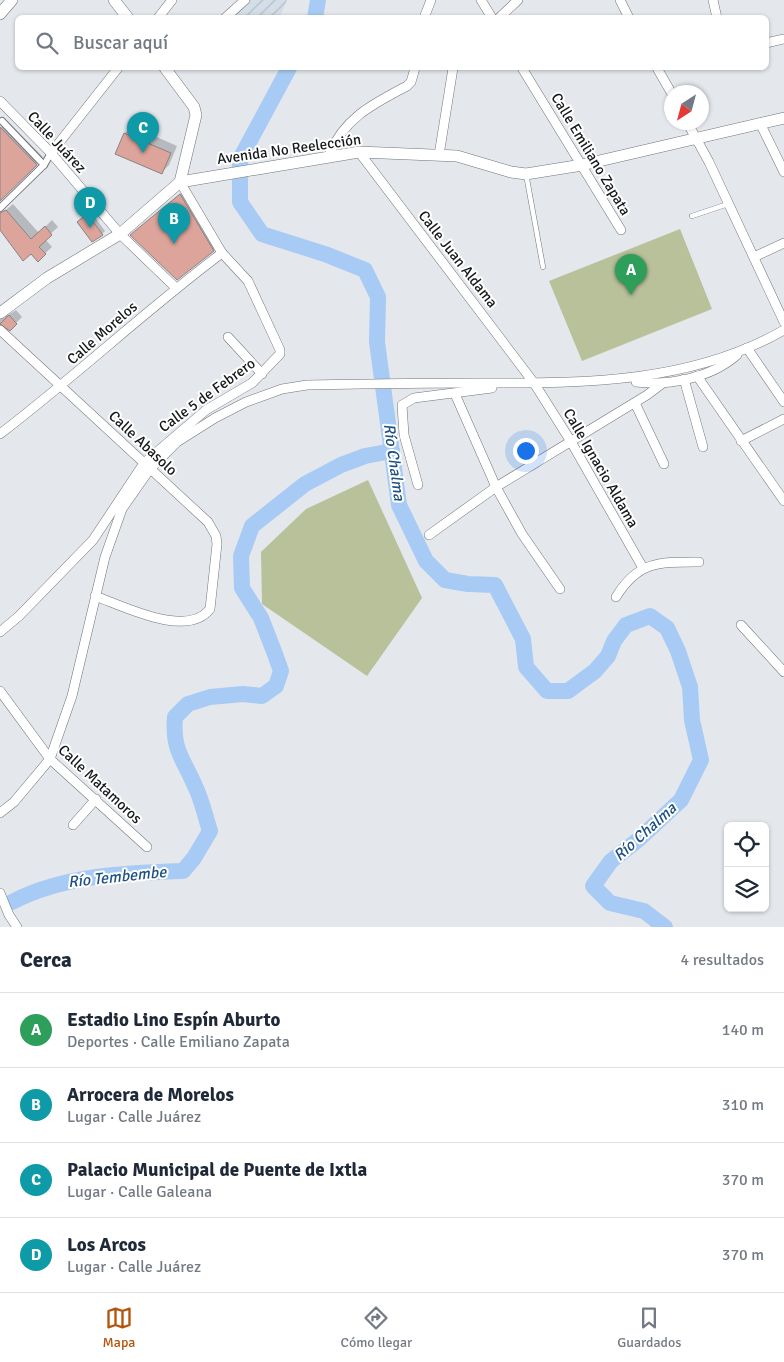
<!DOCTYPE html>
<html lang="es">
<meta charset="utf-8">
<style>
body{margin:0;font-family:Signika,sans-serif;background:#f6f6f7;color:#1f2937}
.controls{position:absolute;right:15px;bottom:15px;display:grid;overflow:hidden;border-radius:8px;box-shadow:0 1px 4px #0004}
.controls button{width:45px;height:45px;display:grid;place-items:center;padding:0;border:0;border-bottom:1px solid #e0e1e3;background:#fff;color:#1f2937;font:25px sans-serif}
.compass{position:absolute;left:664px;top:85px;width:45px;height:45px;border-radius:50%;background:#fff;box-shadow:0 1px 4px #0004;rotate:216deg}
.you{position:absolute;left:525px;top:450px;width:18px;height:18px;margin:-12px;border:4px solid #fff;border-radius:50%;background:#1a73e8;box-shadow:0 0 0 8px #1a73e833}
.badge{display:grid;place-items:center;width:32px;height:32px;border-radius:50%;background:#b45309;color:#fff;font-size:16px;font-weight:700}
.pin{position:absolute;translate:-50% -41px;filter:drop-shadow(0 1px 2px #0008)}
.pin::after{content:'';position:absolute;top:26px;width:18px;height:15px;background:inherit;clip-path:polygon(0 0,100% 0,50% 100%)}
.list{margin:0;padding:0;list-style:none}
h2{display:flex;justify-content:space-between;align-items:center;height:65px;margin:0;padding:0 20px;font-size:21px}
h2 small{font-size:16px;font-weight:400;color:#747a83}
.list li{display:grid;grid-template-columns:32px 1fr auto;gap:15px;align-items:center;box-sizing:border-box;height:75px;padding:0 20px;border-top:1px solid #e0e1e3}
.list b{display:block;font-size:19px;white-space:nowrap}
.list p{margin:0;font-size:16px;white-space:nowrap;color:#747a83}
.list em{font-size:16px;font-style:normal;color:#747a83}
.icon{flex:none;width:28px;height:28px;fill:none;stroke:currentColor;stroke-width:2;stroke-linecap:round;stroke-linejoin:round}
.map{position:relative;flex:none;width:784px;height:927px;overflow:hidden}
.search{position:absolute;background:#fff;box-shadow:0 1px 4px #0004;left:15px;right:15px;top:15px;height:55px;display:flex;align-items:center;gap:12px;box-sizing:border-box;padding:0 18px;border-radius:8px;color:#747a83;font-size:19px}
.sheet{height:365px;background:#fff}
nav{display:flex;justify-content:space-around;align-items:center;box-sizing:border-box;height:70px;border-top:1px solid #e0e1e3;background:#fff;font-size:14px;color:#747a83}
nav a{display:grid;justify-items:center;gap:2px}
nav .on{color:#b45309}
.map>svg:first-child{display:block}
.industrial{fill:url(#industrial-furrows)}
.grass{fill:#b9c19a}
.shadow{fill:#0003}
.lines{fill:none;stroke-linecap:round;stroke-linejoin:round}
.river{stroke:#a7cbf4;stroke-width:16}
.building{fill:#dda49b;stroke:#8a8382}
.service-casing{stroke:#707479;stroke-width:5.5}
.pedestrian-casing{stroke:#707479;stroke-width:8}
.minor-casing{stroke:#707479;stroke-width:10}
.tertiary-casing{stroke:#707479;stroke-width:12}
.service{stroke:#fff;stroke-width:4.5}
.pedestrian{stroke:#fff;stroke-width:6}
.minor{stroke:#fff;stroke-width:9}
.tertiary{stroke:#fff;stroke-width:11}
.labels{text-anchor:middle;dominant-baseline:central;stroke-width:4;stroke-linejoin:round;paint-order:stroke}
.street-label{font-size:15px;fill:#161819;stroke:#fff}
.water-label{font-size:16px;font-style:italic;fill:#1e5082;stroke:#fff}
</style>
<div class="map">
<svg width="784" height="927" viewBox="0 0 784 927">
<defs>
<pattern id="industrial-furrows" width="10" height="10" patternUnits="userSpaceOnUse" patternTransform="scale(1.25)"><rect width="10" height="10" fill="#d4dee9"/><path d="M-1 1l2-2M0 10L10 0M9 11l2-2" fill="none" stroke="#b5bec7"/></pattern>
</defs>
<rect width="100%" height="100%" fill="#e4e8ed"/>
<path class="industrial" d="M242 0H287L280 17 221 18Z"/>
<g class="grass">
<path d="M680 229 712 309 582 361 549 281Z"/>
<path d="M368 480 422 598 367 676 262 604 261 552 306 509Z"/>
</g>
<g class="shadow">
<path d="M7 121 43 157 0 199V128Z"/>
<path d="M132 126 177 146 169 165 162 172 117 153 125 133Z"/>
<path d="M185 190 218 245 213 250 137 230Z"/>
<path d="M13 204 39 233 52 220 58 227 45 239 52 247 38 260 0 228V215Z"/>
<path d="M91 212 105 231 102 234 81 219Z"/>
<path d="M16 310 22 317 16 323 0 325V312L8 315Z"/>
</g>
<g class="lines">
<g class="river">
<path d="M315 18 318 0"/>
<path d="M289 68 240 159V202L262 234 325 254 365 270 378 297 377 342 399 505 426 561 445 580 468 584 495 585 523 639 526 667 547 691H568L595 671 608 656 614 641 626 625 650 616 667 628 678 651 690 687 692 720 701 760 681 800 638 840 611 861 593 886 610 903 644 911 665 927"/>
<path d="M12 902C64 875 125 873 183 871L194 858 210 831C205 816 202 800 195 786 183 758 172 750 175 717L188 704 210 697 243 694 262 696 276 686 281 671 275 654 261 618 242 588 241 556 252 526 305 484 341 465 365 456 392 451"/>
</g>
</g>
<g class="building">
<path d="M0 127 37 165 0 201Z"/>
<path d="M124 133 171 153 162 174 115 154Z"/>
<path d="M180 194 214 251 177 280 130 235Z"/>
<path d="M6 210 31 239 45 226 52 235 39 247 46 254 38 262 31 254 23 261 0 230V213Z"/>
<path d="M87 214 103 235 92 242 77 222Z"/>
<path d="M9 315 17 324 10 331 0 324Z"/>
</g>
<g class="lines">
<g class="service-casing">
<g id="service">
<path d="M526 174 543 267"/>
<path d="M692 216 728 204"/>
</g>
</g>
<g class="pedestrian-casing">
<g id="pedestrian">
<path d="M2 121 44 165"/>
<path d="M0 208 44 165 51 153"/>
</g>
</g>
<g class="minor-casing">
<g id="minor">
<path d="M481 0 492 18"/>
<path d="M620 0 629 18"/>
<path d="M713 0 717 18"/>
<path d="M158 18 172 0"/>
<path d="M225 18 245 0"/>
<path d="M424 18 431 0"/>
<path d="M499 18 518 0"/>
<path d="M766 43 784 39"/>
<path d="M522 68 621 230"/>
<path d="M657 68 672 94"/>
<path d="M0 101 51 153 120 234 176 288"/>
<path d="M687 122 709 162 784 322"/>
<path d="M760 123 784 172"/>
<path d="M359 152 534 383 570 440 643 568"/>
<path d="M51 153 118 68"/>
<path d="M329 155C344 118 373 104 407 86L411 82 415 68"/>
<path d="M439 155 453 68"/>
<path d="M754 257 784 243"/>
<path d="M0 330 208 522 216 536 217 544 210 609C187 639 123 606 95 596"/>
<path d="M228 337 262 374"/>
<path d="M747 348 784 402"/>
<path d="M697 376 784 501"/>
<path d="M684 379 703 447"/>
<path d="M636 382C669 386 711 378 737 355"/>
<path d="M455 394 496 487 522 534 560 589"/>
<path d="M635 403 664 464"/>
<path d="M0 434C76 376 146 310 222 253"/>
<path d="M741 441 784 419"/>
<path d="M418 485 404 435 402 405 414 398 492 388"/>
<path d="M429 535 496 487 647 395 663 383"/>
<path d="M616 597C638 561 659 562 699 562"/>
<path d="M741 625 784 672"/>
<path d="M0 632 19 616 93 540 144 463 206 410 252 383 280 354V350L248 281 222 253 180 182"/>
<path d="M0 691 50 759 147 847"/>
<path d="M0 813 14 802 50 759 72 696 105 557 122 509 150 469 177 442 215 418 246 402 282 389 307 385C364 384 421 383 478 383 584 383 690 384 784 330"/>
<path d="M73 825 96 799"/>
<path d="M0 893 9 915 17 927"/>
</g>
</g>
<g class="tertiary-casing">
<g id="tertiary">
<path d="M114 0 128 18"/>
<path d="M0 14 12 0"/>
<path d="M165 68 194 107 196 115 180 182"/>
<path d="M0 313 47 278 120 234 180 182 359 152 457 156 511 172 526 174 582 165 784 118"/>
</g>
</g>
<use href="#service" class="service"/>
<use href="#pedestrian" class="pedestrian"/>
<use href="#minor" class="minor"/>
<use href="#tertiary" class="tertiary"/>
</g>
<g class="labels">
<g class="street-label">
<text transform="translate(57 142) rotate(47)">Calle Juárez</text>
<text transform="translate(289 149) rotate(-8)">Avenida No Reelección</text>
<text transform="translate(591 154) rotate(59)">Calle Emiliano Zapata</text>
<text transform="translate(458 259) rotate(52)">Calle Juan Aldama</text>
<text transform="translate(102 333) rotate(-41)">Calle Morelos</text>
<text transform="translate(207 395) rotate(-36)">Calle 5 de Febrero</text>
<text transform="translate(143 443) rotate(43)">Calle Abasolo</text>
<text transform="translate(601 468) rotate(60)">Calle Ignacio Aldama</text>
<text transform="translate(100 784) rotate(43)">Calle Matamoros</text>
</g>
<g class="water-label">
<text transform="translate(394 462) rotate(82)">Río Chalma</text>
<text transform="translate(645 832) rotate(-42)">Río Chalma</text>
<text transform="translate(117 877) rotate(-6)">Río Tembembe</text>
</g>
</g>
</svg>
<div class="controls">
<button><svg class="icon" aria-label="locate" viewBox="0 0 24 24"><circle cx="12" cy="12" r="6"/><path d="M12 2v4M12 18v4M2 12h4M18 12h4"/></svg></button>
<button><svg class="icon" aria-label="layers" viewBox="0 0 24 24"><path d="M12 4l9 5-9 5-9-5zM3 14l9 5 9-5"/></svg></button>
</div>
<svg class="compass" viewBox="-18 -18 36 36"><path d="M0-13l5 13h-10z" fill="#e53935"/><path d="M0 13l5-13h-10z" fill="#747a83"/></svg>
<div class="you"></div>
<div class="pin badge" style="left:631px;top:295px;background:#2e9e5b">A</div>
<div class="pin badge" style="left:174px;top:244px;background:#0f9aa8">B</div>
<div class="pin badge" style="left:143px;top:153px;background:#0f9aa8">C</div>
<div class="pin badge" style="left:90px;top:228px;background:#0f9aa8">D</div>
<div class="search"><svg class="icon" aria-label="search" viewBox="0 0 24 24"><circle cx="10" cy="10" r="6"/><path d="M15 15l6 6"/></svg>Buscar aquí</div>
</div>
<section class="sheet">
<h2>Cerca<small>4 resultados</small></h2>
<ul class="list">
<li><span class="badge" style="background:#2e9e5b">A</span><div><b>Estadio Lino Espín Aburto</b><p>Deportes · Calle Emiliano Zapata</p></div><em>140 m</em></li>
<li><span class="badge" style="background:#0f9aa8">B</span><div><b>Arrocera de Morelos</b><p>Lugar · Calle Juárez</p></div><em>310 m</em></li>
<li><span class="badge" style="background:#0f9aa8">C</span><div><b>Palacio Municipal de Puente de Ixtla</b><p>Lugar · Calle Galeana</p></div><em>370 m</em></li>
<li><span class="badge" style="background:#0f9aa8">D</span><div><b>Los Arcos</b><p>Lugar · Calle Juárez</p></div><em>370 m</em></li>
</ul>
</section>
<nav>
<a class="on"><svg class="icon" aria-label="map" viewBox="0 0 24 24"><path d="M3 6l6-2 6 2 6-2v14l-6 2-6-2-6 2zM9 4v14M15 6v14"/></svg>Mapa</a>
<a><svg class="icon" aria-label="directions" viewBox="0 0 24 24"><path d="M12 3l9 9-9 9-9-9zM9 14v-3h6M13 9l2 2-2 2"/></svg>Cómo llegar</a>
<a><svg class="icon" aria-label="saved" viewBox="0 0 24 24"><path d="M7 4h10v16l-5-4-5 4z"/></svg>Guardados</a>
</nav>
